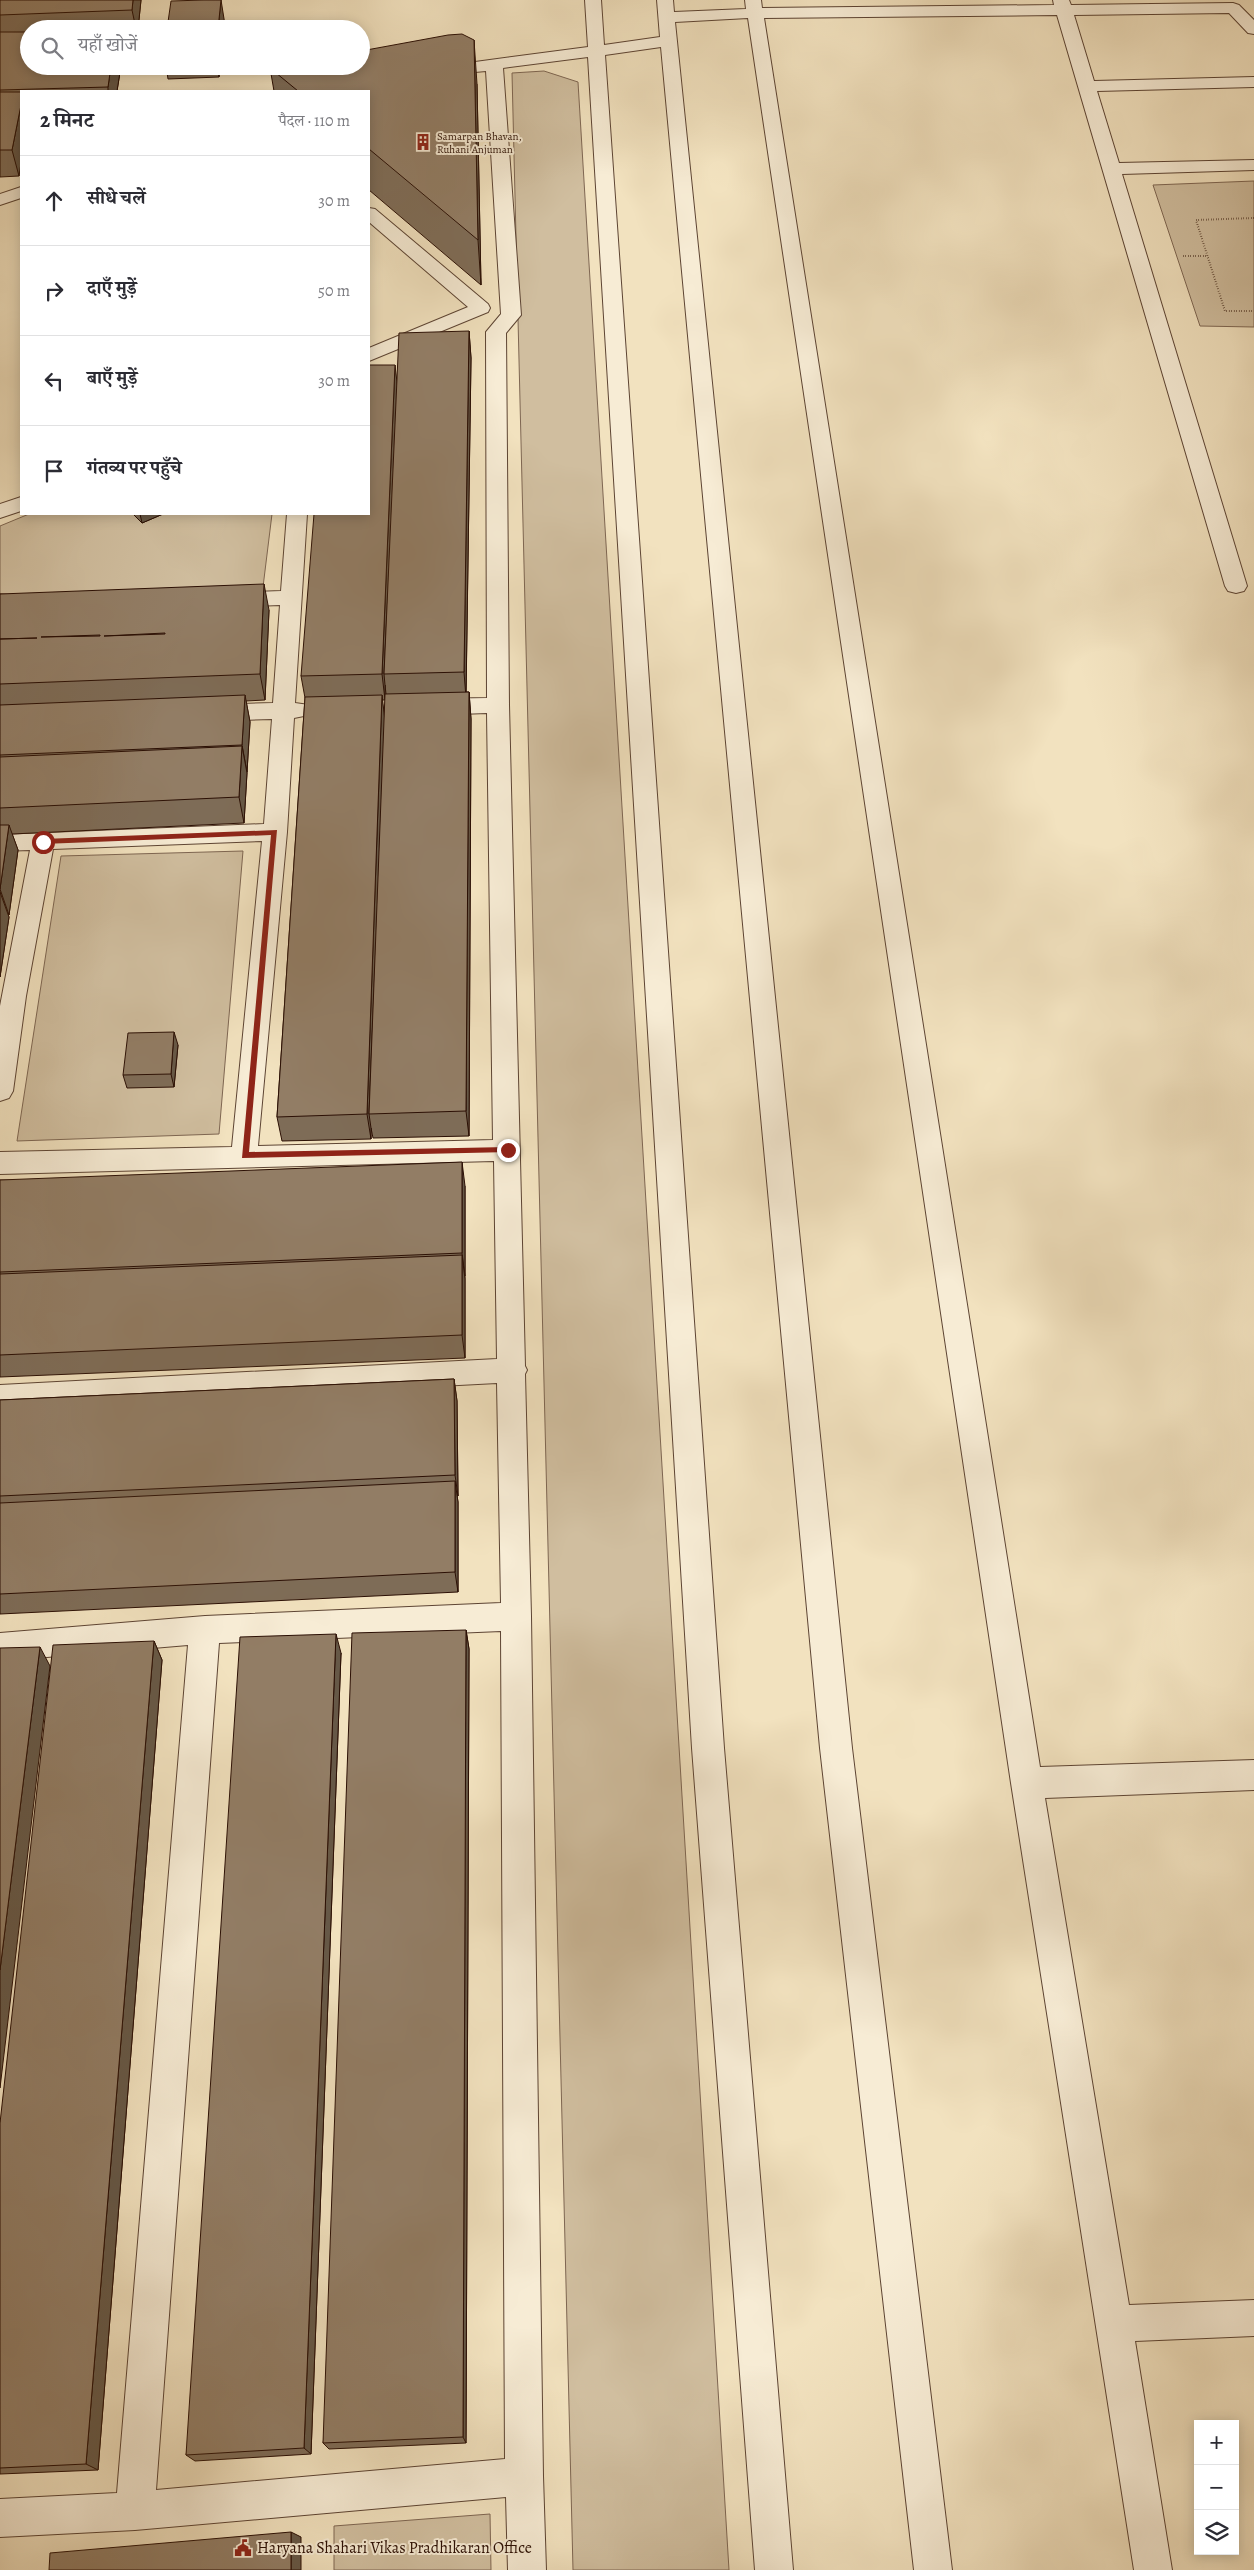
<!DOCTYPE html>
<html lang="hi">
<meta charset="utf-8">
<style>
body{margin:0;font-family:Alegreya,"Noto Serif Devanagari",serif;background:#f7f7f7;color:#2b2b33}
.controls{position:absolute;right:15px;bottom:15px;display:grid;overflow:hidden;border-radius:0px;box-shadow:0 2px 12px #0003}
.controls button{width:45px;height:45px;display:grid;place-items:center;padding:0;border:0;border-bottom:1px solid #e1e1e2;background:#fff;color:#2b2b33;font:25px sans-serif}
.stop{position:absolute;width:15px;height:15px;margin:-11px;border:4px solid #8f2418;border-radius:50%;background:#fff}
.stop.end{background:#8f2418;border-color:#fff;box-shadow:0 1px 5px #0008}
.list{margin:0;padding:0;list-style:none}
h2{display:flex;justify-content:space-between;align-items:center;height:65px;margin:0;padding:0 20px;font-size:21px}
h2 small{font-size:16px;font-weight:400;color:#7c7c81}
.list li{display:grid;grid-template-columns:32px 1fr auto;gap:15px;align-items:center;box-sizing:border-box;height:90px;padding:0 20px;border-top:1px solid #e1e1e2}
.list b{display:block;font-size:19px;white-space:nowrap}
.list em{font-size:16px;font-style:normal;color:#7c7c81}
.icon{flex:none;width:28px;height:28px;fill:none;stroke:currentColor;stroke-width:2;stroke-linecap:round;stroke-linejoin:round}
.map{position:relative;flex:none;width:1254px;height:2570px;overflow:hidden}
.search{position:absolute;background:#fff;box-shadow:0 2px 12px #0003;left:20px;top:20px;width:350px;height:55px;display:flex;align-items:center;gap:12px;box-sizing:border-box;padding:0 18px;border-radius:28px;color:#7c7c81;font-size:19px}
.panel{position:absolute;background:#fff;box-shadow:0 2px 12px #0003;left:20px;top:90px;width:350px;height:425px;border-radius:0px}
.map>svg:first-child{display:block}
.green{fill:#d0be9f;stroke:#7e6652}
.lines{fill:none;stroke-linecap:round;stroke-linejoin:round}
.minor-casing{stroke:#5d4433;stroke-width:2}
.path{stroke:#2b0f04;stroke-width:2;stroke-dasharray:0.5 2;stroke-linecap:butt}
.minor{fill:#f7ecd5;fill-rule:evenodd}
.wall{fill:#7e6c57;stroke:#2b0f04;fill-rule:evenodd}
.shaded-wall{fill:#665847;stroke:#2b0f04}
.building{fill:#927d65;stroke:#2b0f04;fill-rule:evenodd}
.route{fill:#8f2418}
.labels{text-anchor:middle;dominant-baseline:central;stroke-width:4;stroke-linejoin:round;paint-order:stroke}
.far-poi-label{font-size:11px;fill:#2b0f04;stroke:#f7ecd5;text-anchor:start}
.near-poi-label{font-size:16px;fill:#2b0f04;stroke:#f7ecd5;text-anchor:start}
</style>
<div class="map">
<svg width="1254" height="2570" viewBox="0 0 1254 2570">
<rect width="100%" height="100%" fill="#f2e2bf"/>
<filter id="stains"><feTurbulence type="fractalNoise" baseFrequency=".004" numOctaves="4"/><feColorMatrix values="0 0 0 0 .2 0 0 0 0 .09 0 0 0 0 .02 0 0 0 .5 -.17"/></filter>
<radialGradient id="worn" r=".72"><stop offset=".6" stop-color="#630" stop-opacity="0"/><stop offset="1" stop-color="#630" stop-opacity=".3"/></radialGradient>
<g class="green">
<path d="M544 71 578 82 729 2570H573L512 73Z"/>
<path d="M1254 181V327L1200 326 1153 185Z"/>
<path d="M29 514H272L263 587 0 598V526Z"/>
<path d="M243 851 219 1134 17 1141 61 856Z"/>
<path d="M490 2514 491 2570H334V2526Z"/>
</g>
<g class="lines">
<g class="minor-casing">
<g id="minor">
<path d="M585 0H601L604 45 660 37 657 0H673L674 12 746 9 745 0H761L762 8 1054 5 1053 0H1069L1071 5 1233 3 1239 5 1254 20V34L1248 33 1229 13 1074 15 1094 81 1254 77V87L1097 91 1119 163 1254 160V170L1122 174 1247 586 1244 591 1236 593 1228 591 1225 586 1057 15 764 18 1040 1767 1254 1760V1790L1045 1798 1129 2305 1254 2300V2336L1135 2341 1172 2570H1134L1011 1783 748 18 675 22 852 1748 952 2570H914L820 1748 661 47 605 55 724 1748 793 2570H755L692 1748 588 57 503 68 521 315 506 333 509 705 525 1366 527 1370 525 1374 531 1616 543 2476 546 2570H508L506 2497 135 2530 0 2537V2499L117 2493 188 1645 0 1661V1633L205 1616 501 1603 497 1383 0 1409V1385L497 1359 494 1161 0 1174V1152L232 1147 262 841 53 849 26 996 13 1091 9 1098 0 1101V1006L30 850 0 851V835L264 824 272 719 212 721 204 718 201 713 204 708 212 705 273 703 280 605 229 607 221 605 218 600 221 595 229 593 281 591 287 514H307L295 703 309 705 312 710 309 715 294 718 287 832 258 1146 493 1140 487 713 432 715 424 712 421 707 424 702 432 699 487 698 486 332 501 314 486 71 475 72 467 67 475 62 588 47ZM501 1631 505 2459 156 2490 219 1643Z"/>
<path d="M21 187V198L0 205V194Z"/>
<path d="M369 208 375 209 488 304 490 308 488 312 369 361V348L468 307 369 222Z"/>
<path d="M21 497V511L0 518V504Z"/>
</g>
</g>
<g class="path">
<path d="M1254 218 1196 220 1225 311H1254"/>
<path d="M1183 256H1207"/>
</g>
<use href="#minor" class="minor"/>
</g>
<g class="wall">
<path d="M0 0H141L138 29H29V66H121L117 91H21L19 176 0 177Z"/>
<path d="M166 66H220L219 77 168 79Z"/>
<path d="M270 68 477 84 481 285 369 190V91H274Z"/>
<path d="M469 331 471 358 466 692H469L471 719 469 1136 373 1138 371 1128V1139L282 1141 277 1117 305 698 301 676ZM385 685 386 694 384 716 382 700H385Z"/>
<path d="M133 514H163L142 523Z"/>
<path d="M0 594 269 610 265 700 246 701 250 722 244 823 12 834 18 850 9 915H8L9 917 0 977Z"/>
<path d="M178 1045 174 1087 127 1088 123 1075Z"/>
<path d="M0 1180 465 1186V1358L0 1377Z"/>
<path d="M454 1379 457 1401 458 1496H457L458 1502V1592L0 1614V1400Z"/>
<path d="M466 1630 469 1649 466 2443 329 2449 323 2443Z"/>
<path d="M154 1641 162 1660 98 2470 0 2474V2123Z"/>
<path d="M341 1653 311 2454 195 2461 186 2455Z"/>
</g>
<g class="shaded-wall">
<path d="M133 0H141L138 29H136L132 10Z"/>
<path d="M221 0 225 25 224 29H218Z"/>
<path d="M474 40 477 84 481 285 478 240Z"/>
<path d="M111 66H121L117 91H108V87Z"/>
<path d="M217 66H220L219 77Z"/>
<path d="M21 105V163L19 176 12 150Z"/>
<path d="M469 331 471 358 466 698 464 672Z"/>
<path d="M395 365 398 391 384 674 385 685V700L382 674Z"/>
<path d="M140 514H163L142 523Z"/>
<path d="M264 584 269 610 265 700 260 674Z"/>
<path d="M469 692 471 719 469 1136 466 1111Z"/>
<path d="M245 695 250 722 247 772 242 745Z"/>
<path d="M382 695 385 721 369 1114 371 1128V1139L367 1114Z"/>
<path d="M242 746 247 773 244 823 239 797Z"/>
<path d="M9 825 18 850 9 915 0 889Z"/>
<path d="M0 892 9 917 0 977Z"/>
<path d="M174 1032 178 1045 174 1087 171 1074Z"/>
<path d="M462 1162 465 1186V1276L462 1253Z"/>
<path d="M462 1255 465 1279V1358L462 1335Z"/>
<path d="M454 1379 457 1401 458 1496 455 1475Z"/>
<path d="M455 1481 458 1502V1592L455 1572Z"/>
<path d="M466 1630 469 1649 466 2443 463 2437Z"/>
<path d="M336 1634 341 1653 311 2454 304 2448Z"/>
<path d="M154 1641 162 1660 98 2470 86 2464Z"/>
<path d="M40 1647 50 1666 0 2088V1970Z"/>
<path d="M291 2532 301 2537V2570H291Z"/>
</g>
<g class="building">
<path d="M0 0H133L132 10 0 15Z"/>
<path d="M204 0H221L218 29H167L171 1Z"/>
<path d="M0 32H29V66H111L108 87 0 90Z"/>
<path d="M462 34 474 40 478 240 369 149V91H298L270 68 281 66H361V51L448 35Z"/>
<path d="M0 92H21V105L12 150H0Z"/>
<path d="M469 331 464 672 384 674 399 333Z"/>
<path d="M369 365H395L382 674 301 676 314 514H369Z"/>
<path d="M264 584 260 674 0 684V639L37 638 0 639V594ZM165 633V634L104 636ZM100 635V636L41 637Z"/>
<path d="M469 692 466 1111 369 1114 385 694Z"/>
<path d="M245 695 242 745 0 755V705Z"/>
<path d="M382 695 367 1114 277 1117 305 697Z"/>
<path d="M242 746 239 797 0 808V757Z"/>
<path d="M0 825H9L0 889Z"/>
<path d="M174 1032 171 1074 123 1075 128 1033Z"/>
<path d="M462 1162V1253L0 1272V1180Z"/>
<path d="M462 1255V1335L0 1355V1274Z"/>
<path d="M454 1379 455 1475 0 1496V1400Z"/>
<path d="M455 1481V1572L0 1594V1503Z"/>
<path d="M466 1630 463 2437 323 2443 352 1633Z"/>
<path d="M336 1634 304 2448 186 2455 240 1637Z"/>
<path d="M154 1641 86 2464 0 2468V2123L53 1645Z"/>
<path d="M40 1647 0 1970V1648Z"/>
<path d="M291 2532V2570H49L50 2553Z"/>
</g>
<path class="route" d="M277 830 249 1152 508 1147H511V1152L242 1158 271 835 43 844 39 842 43 839Z"/>
<defs>
<g id="building-bare" transform="scale(1.35)"><path d="M-4-6H4V6H1V3H-1V6H-4ZM-2.5-4.3h1.7v1.8h-1.7ZM.8-4.3h1.7v1.8H.8ZM-2.5-1h1.7V.8h-1.7ZM.8-1h1.7V.8H.8Z" fill="#8f2418" stroke="#f7ecd5" stroke-width="2.5" paint-order="stroke"/></g>
<g id="civic-bare" transform="scale(1.35)"><path d="M-.6-6.5H3V-4.5H.6V-3L4-1V1h2V6H-6V1h2V-1L-.6-3ZM-1.2 2.5V6h2.4V2.5Z" fill="#8f2418" stroke="#f7ecd5" stroke-width="2.5" paint-order="stroke"/></g>
</defs>
<g fill-rule="evenodd">
<use href="#building-bare" x="423" y="142"/>
<use href="#civic-bare" x="243" y="2548"/>
</g>
<g class="labels">
<g class="far-poi-label">
<text x="437" y="136">Samarpan Bhavan,<tspan x="437" dy="13">Ruhani Anjuman</tspan></text>
</g>
<g class="near-poi-label">
<text x="257" y="2548">Haryana Shahari Vikas Pradhikaran Office</text>
</g>
</g>
<rect width="100%" height="100%" filter="url(#stains)"/>
<rect width="100%" height="100%" fill="url(#worn)"/>
</svg>
<div class="controls">
<button>+</button>
<button>−</button>
<button><svg class="icon" aria-label="layers" viewBox="0 0 24 24"><path d="M12 4l9 5-9 5-9-5zM3 14l9 5 9-5"/></svg></button>
</div>
<div class="stop" style="left:43px;top:842px"></div>
<div class="stop end" style="left:508px;top:1150px"></div>
<div class="search"><svg class="icon" aria-label="search" viewBox="0 0 24 24"><circle cx="10" cy="10" r="6"/><path d="M15 15l6 6"/></svg>यहाँ खोजें</div>
<section class="panel">
<h2>2 मिनट<small>पैदल · 110 m</small></h2>
<ul class="list">
<li><svg class="icon" aria-label="ahead" viewBox="0 0 24 24"><path d="M12 20V5M6 11l6-6 6 6"/></svg><div><b>सीधे चलें</b></div><em>30 m</em></li>
<li><svg class="icon" aria-label="right" viewBox="0 0 24 24"><path d="M7 20v-9h11M14 6l5 5-5 5"/></svg><div><b>दाएँ मुड़ें</b></div><em>50 m</em></li>
<li><svg class="icon" aria-label="left" viewBox="0 0 24 24"><path d="M17 20v-9H6M10 6l-5 5 5 5"/></svg><div><b>बाएँ मुड़ें</b></div><em>30 m</em></li>
<li><svg class="icon" aria-label="arrive" viewBox="0 0 24 24"><path d="M6 21V4h12l-3 4 3 4H6"/></svg><div><b>गंतव्य पर पहुँचे</b></div></li>
</ul>
</section>
</div>
